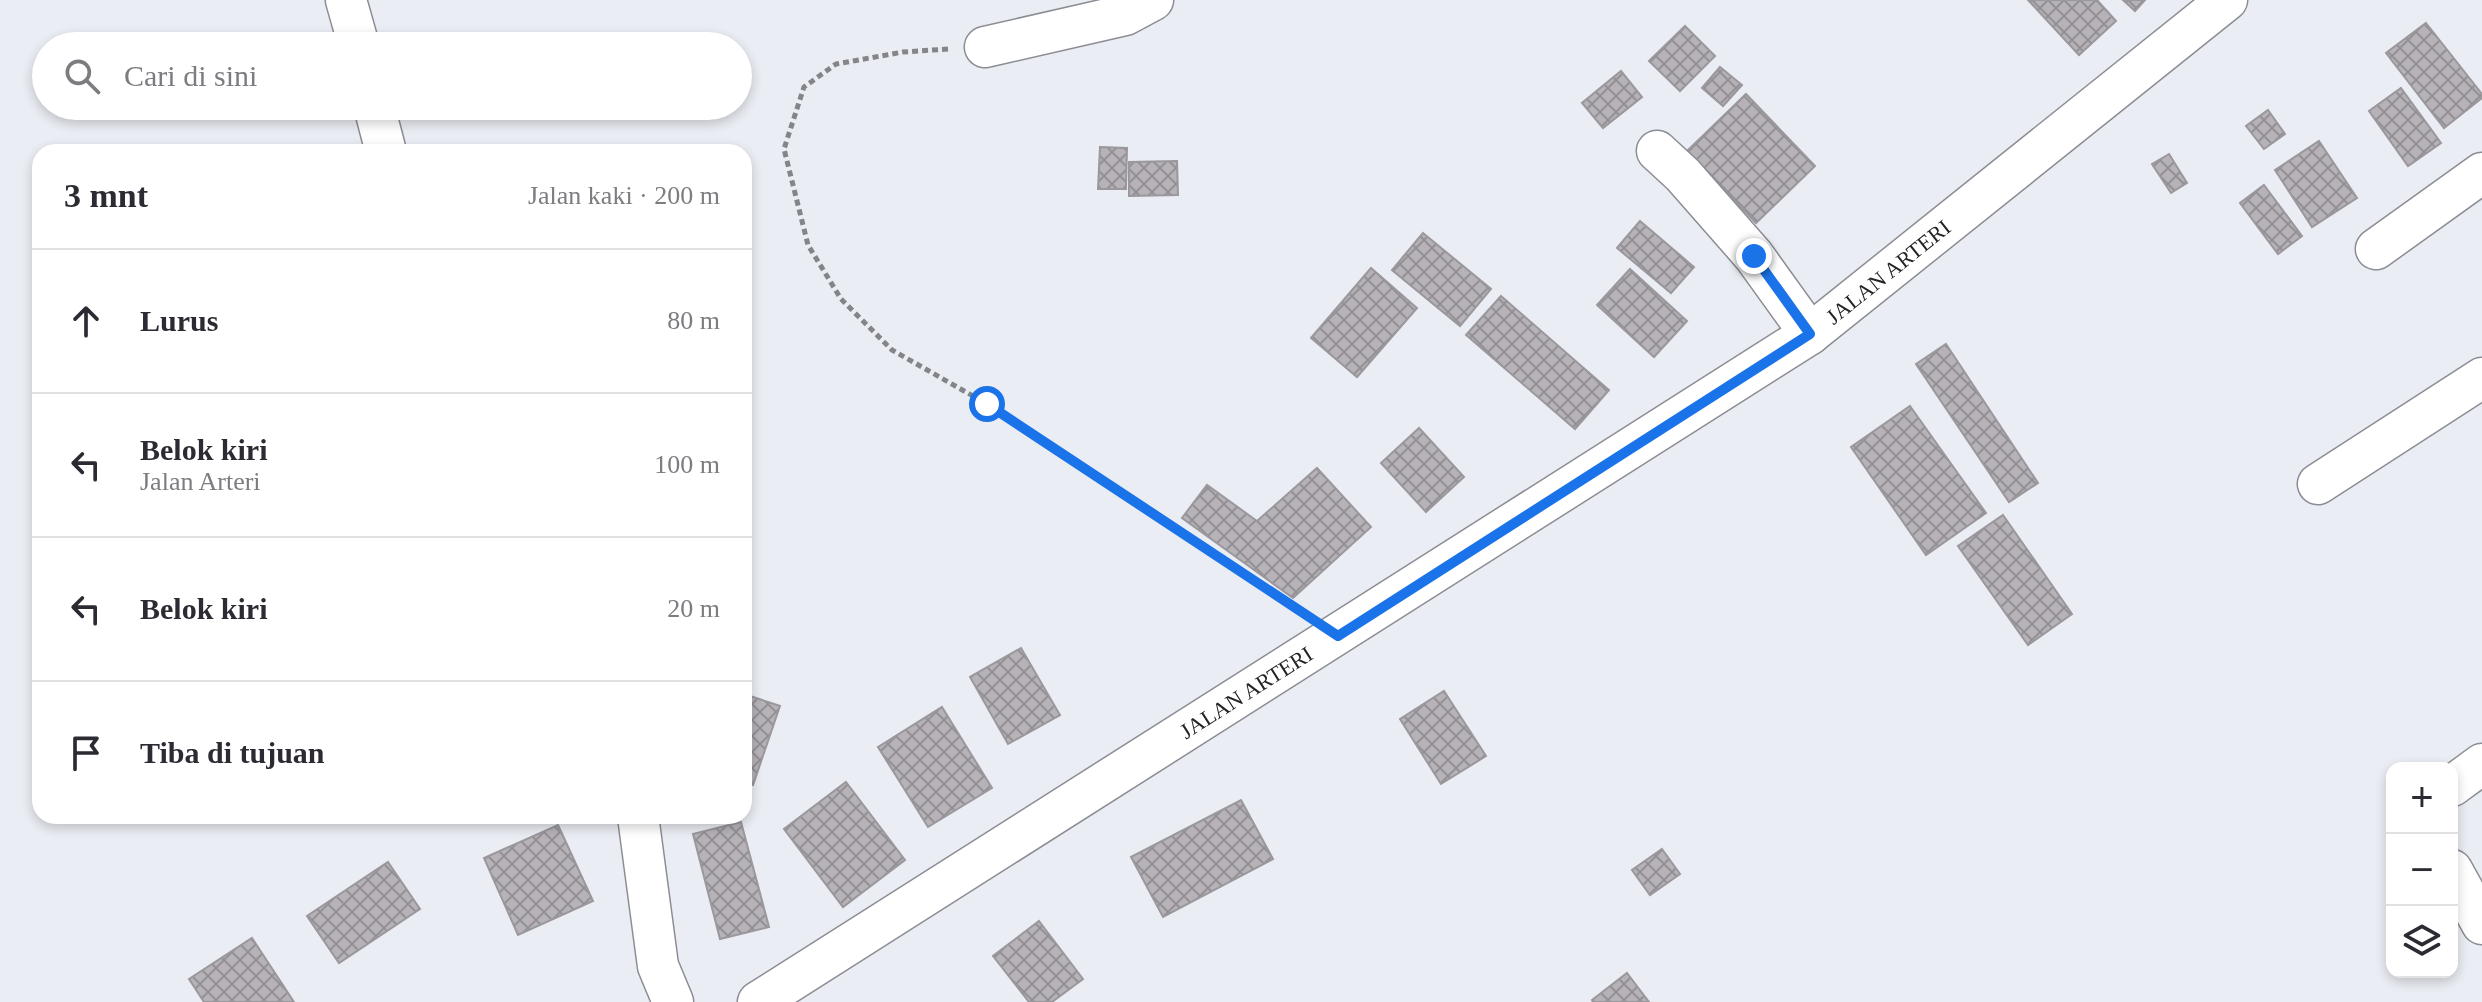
<!DOCTYPE html>
<html lang="id">
<meta charset="utf-8">
<style>
body{margin:0;font-family:"Times New Roman",serif;background:#f2f2f3;color:#2b2b33}
.controls{position:absolute;right:24px;bottom:24px;display:grid;overflow:hidden;border-radius:16px;box-shadow:0 4px 12px #0003}
.controls button{width:72px;height:72px;display:grid;place-items:center;padding:0;border:0;border-bottom:2px solid #e1e1e2;background:#fff;color:#2b2b33;font:40px sans-serif}
.stop{position:absolute;width:24px;height:24px;margin:-18px;border:6px solid #1a73e8;border-radius:50%;background:#fff}
.stop.end{background:#1a73e8;border-color:#fff;box-shadow:0 2px 8px #0008}
.list{margin:0;padding:0;list-style:none}
h2{display:flex;justify-content:space-between;align-items:center;height:104px;margin:0;padding:0 32px;font-size:34px}
h2 small{font-size:26px;font-weight:400;color:#7c7c81}
.list li{display:grid;grid-template-columns:52px 1fr auto;gap:24px;align-items:center;box-sizing:border-box;height:144px;padding:0 32px;border-top:2px solid #e1e1e2}
.list b{display:block;font-size:30px;white-space:nowrap}
.list p{margin:0;font-size:26px;white-space:nowrap;color:#7c7c81}
.list em{font-size:26px;font-style:normal;color:#7c7c81}
.icon{flex:none;width:44px;height:44px;fill:none;stroke:currentColor;stroke-width:2;stroke-linecap:round;stroke-linejoin:round}
.map{position:relative;flex:none;width:2482px;height:1002px;overflow:hidden}
.search{position:absolute;background:#fff;box-shadow:0 4px 12px #0003;left:32px;top:32px;width:720px;height:88px;display:flex;align-items:center;gap:20px;box-sizing:border-box;padding:0 28px;border-radius:44px;color:#7c7c81;font-size:30px}
.panel{position:absolute;background:#fff;box-shadow:0 4px 12px #0003;left:32px;top:144px;width:720px;height:680px;border-radius:24px}
.map>svg:first-child{display:block}
.building{fill:url(#building-cross-hatch);stroke:#9a979d;stroke-width:2}
.lines{fill:none;stroke-linecap:round;stroke-linejoin:round}
.minor-casing{stroke:#8c8d94;stroke-width:43}
.path{stroke:#838589;stroke-width:5;stroke-dasharray:6 4;stroke-linecap:butt}
.minor{stroke:#fff;stroke-width:40}
.route{stroke:#1a73e8;stroke-width:10}
.labels{text-anchor:middle;dominant-baseline:central;stroke-width:7;stroke-linejoin:round;paint-order:stroke}
.street-label{font-size:22px;fill:#232426;stroke:#ebedf4}
</style>
<div class="map">
<svg width="2482" height="1002" viewBox="0 0 2482 1002">
<defs>
<pattern id="building-cross-hatch" width="8" height="8" patternUnits="userSpaceOnUse" patternTransform="scale(2)"><rect width="8" height="8" fill="#b6b2b8"/><path d="M0 0l8 8M0 8l8-8" fill="none" stroke="#949195"/></pattern>
</defs>
<rect width="100%" height="100%" fill="#ebedf4"/>
<g class="building">
<path d="M2028 0H2097L2116 21 2079 55Z"/>
<path d="M2123 0H2145L2135 11Z"/>
<path d="M2426 23 2482 94V98L2444 128 2386 53Z"/>
<path d="M1685 26 1715 56 1680 91 1649 61Z"/>
<path d="M1720 67 1742 85 1723 106 1702 88Z"/>
<path d="M1621 71 1642 97 1603 128 1582 103Z"/>
<path d="M2401 88 2441 143 2408 166 2369 111Z"/>
<path d="M1746 94 1815 166 1756 223 1687 151Z"/>
<path d="M415 106H499V109L415 110Z"/>
<path d="M2268 110 2285 134 2264 149 2246 126Z"/>
<path d="M2319 141 2357 198 2312 227 2275 170Z"/>
<path d="M1100 147 1127 148 1126 189H1098Z"/>
<path d="M2169 154 2187 183 2171 193 2152 164Z"/>
<path d="M1177 161 1178 195 1129 196V162Z"/>
<path d="M2264 185 2302 236 2278 254 2240 203Z"/>
<path d="M1640 221 1694 267 1671 293 1617 248Z"/>
<path d="M1423 233 1491 289 1460 326 1392 270Z"/>
<path d="M1371 268 1417 308 1357 377 1311 338Z"/>
<path d="M1630 269 1687 321 1654 357 1597 305Z"/>
<path d="M1501 296 1609 390 1575 429 1466 335Z"/>
<path d="M1946 344 2038 483 2009 502 1916 364Z"/>
<path d="M1910 406 1986 513 1926 555 1851 447Z"/>
<path d="M1419 428 1464 477 1426 512 1381 463Z"/>
<path d="M1317 468 1371 527 1293 598 1182 518 1207 485 1257 521Z"/>
<path d="M2003 515 2072 614 2028 645 1958 546Z"/>
<path d="M1021 648 1060 715 1008 744 970 677Z"/>
<path d="M1444 691 1486 756 1441 784 1400 719Z"/>
<path d="M744 694 780 706 753 785 744 782Z"/>
<path d="M942 707 992 788 928 827 878 747Z"/>
<path d="M846 782 905 860 843 907 784 829Z"/>
<path d="M1241 800 1273 859 1163 917 1131 857Z"/>
<path d="M741 822 769 927 720 939 693 834Z"/>
<path d="M558 825 593 901 518 935 484 858Z"/>
<path d="M1662 849 1680 874 1650 895 1632 870Z"/>
<path d="M388 862 420 909 339 963 307 916Z"/>
<path d="M1039 921 1083 979 1052 1002H1029L993 956Z"/>
<path d="M252 938 294 1002H204L189 979Z"/>
<path d="M1627 973 1649 1002H1593L1592 1000Z"/>
</g>
<g class="lines">
<g class="minor-casing">
<g id="minor">
<path d="M346 0 359 46"/>
<path d="M985 47 1125 15 1153 0"/>
<path d="M374 106 386 152"/>
<path d="M1657 151 1683 175 1754 256 1810 334"/>
<path d="M2376 249 2482 173"/>
<path d="M2318 484 2482 378"/>
<path d="M2452 786 2482 764"/>
<path d="M638 816 658 966 673 1002"/>
<path d="M2452 870 2482 924"/>
<path id="s1" d="M758 1002 1810 334 2227 0"/>
</g>
</g>
<path class="path" d="M948 49 903 52 836 64 804 87 784 149 808 245 841 299 892 350 987 404 1301 611"/>
<use href="#minor" class="minor"/>
</g>
<g class="lines">
<path class="route" d="M987 404 1338 636 1810 334 1754 256"/>
</g>
<g class="labels">
<g class="street-label">
<text stroke="none"><textPath href="#s1" startOffset="1346">JALAN ARTERI</textPath></text>
<text stroke="none"><textPath href="#s1" startOffset="578">JALAN ARTERI</textPath></text>
</g>
</g>
</svg>
<div class="controls">
<button>+</button>
<button>−</button>
<button><svg class="icon" aria-label="layers" viewBox="0 0 24 24"><path d="M12 4l9 5-9 5-9-5zM3 14l9 5 9-5"/></svg></button>
</div>
<div class="stop" style="left:987px;top:404px"></div>
<div class="stop end" style="left:1754px;top:256px"></div>
<div class="search"><svg class="icon" aria-label="search" viewBox="0 0 24 24"><circle cx="10" cy="10" r="6"/><path d="M15 15l6 6"/></svg>Cari di sini</div>
<section class="panel">
<h2>3 mnt<small>Jalan kaki · 200 m</small></h2>
<ul class="list">
<li><svg class="icon" aria-label="ahead" viewBox="0 0 24 24"><path d="M12 20V5M6 11l6-6 6 6"/></svg><div><b>Lurus</b></div><em>80 m</em></li>
<li><svg class="icon" aria-label="left" viewBox="0 0 24 24"><path d="M17 20v-9H6M10 6l-5 5 5 5"/></svg><div><b>Belok kiri</b><p>Jalan Arteri</p></div><em>100 m</em></li>
<li><svg class="icon" aria-label="left" viewBox="0 0 24 24"><path d="M17 20v-9H6M10 6l-5 5 5 5"/></svg><div><b>Belok kiri</b></div><em>20 m</em></li>
<li><svg class="icon" aria-label="arrive" viewBox="0 0 24 24"><path d="M6 21V4h12l-3 4 3 4H6"/></svg><div><b>Tiba di tujuan</b></div></li>
</ul>
</section>
</div>
